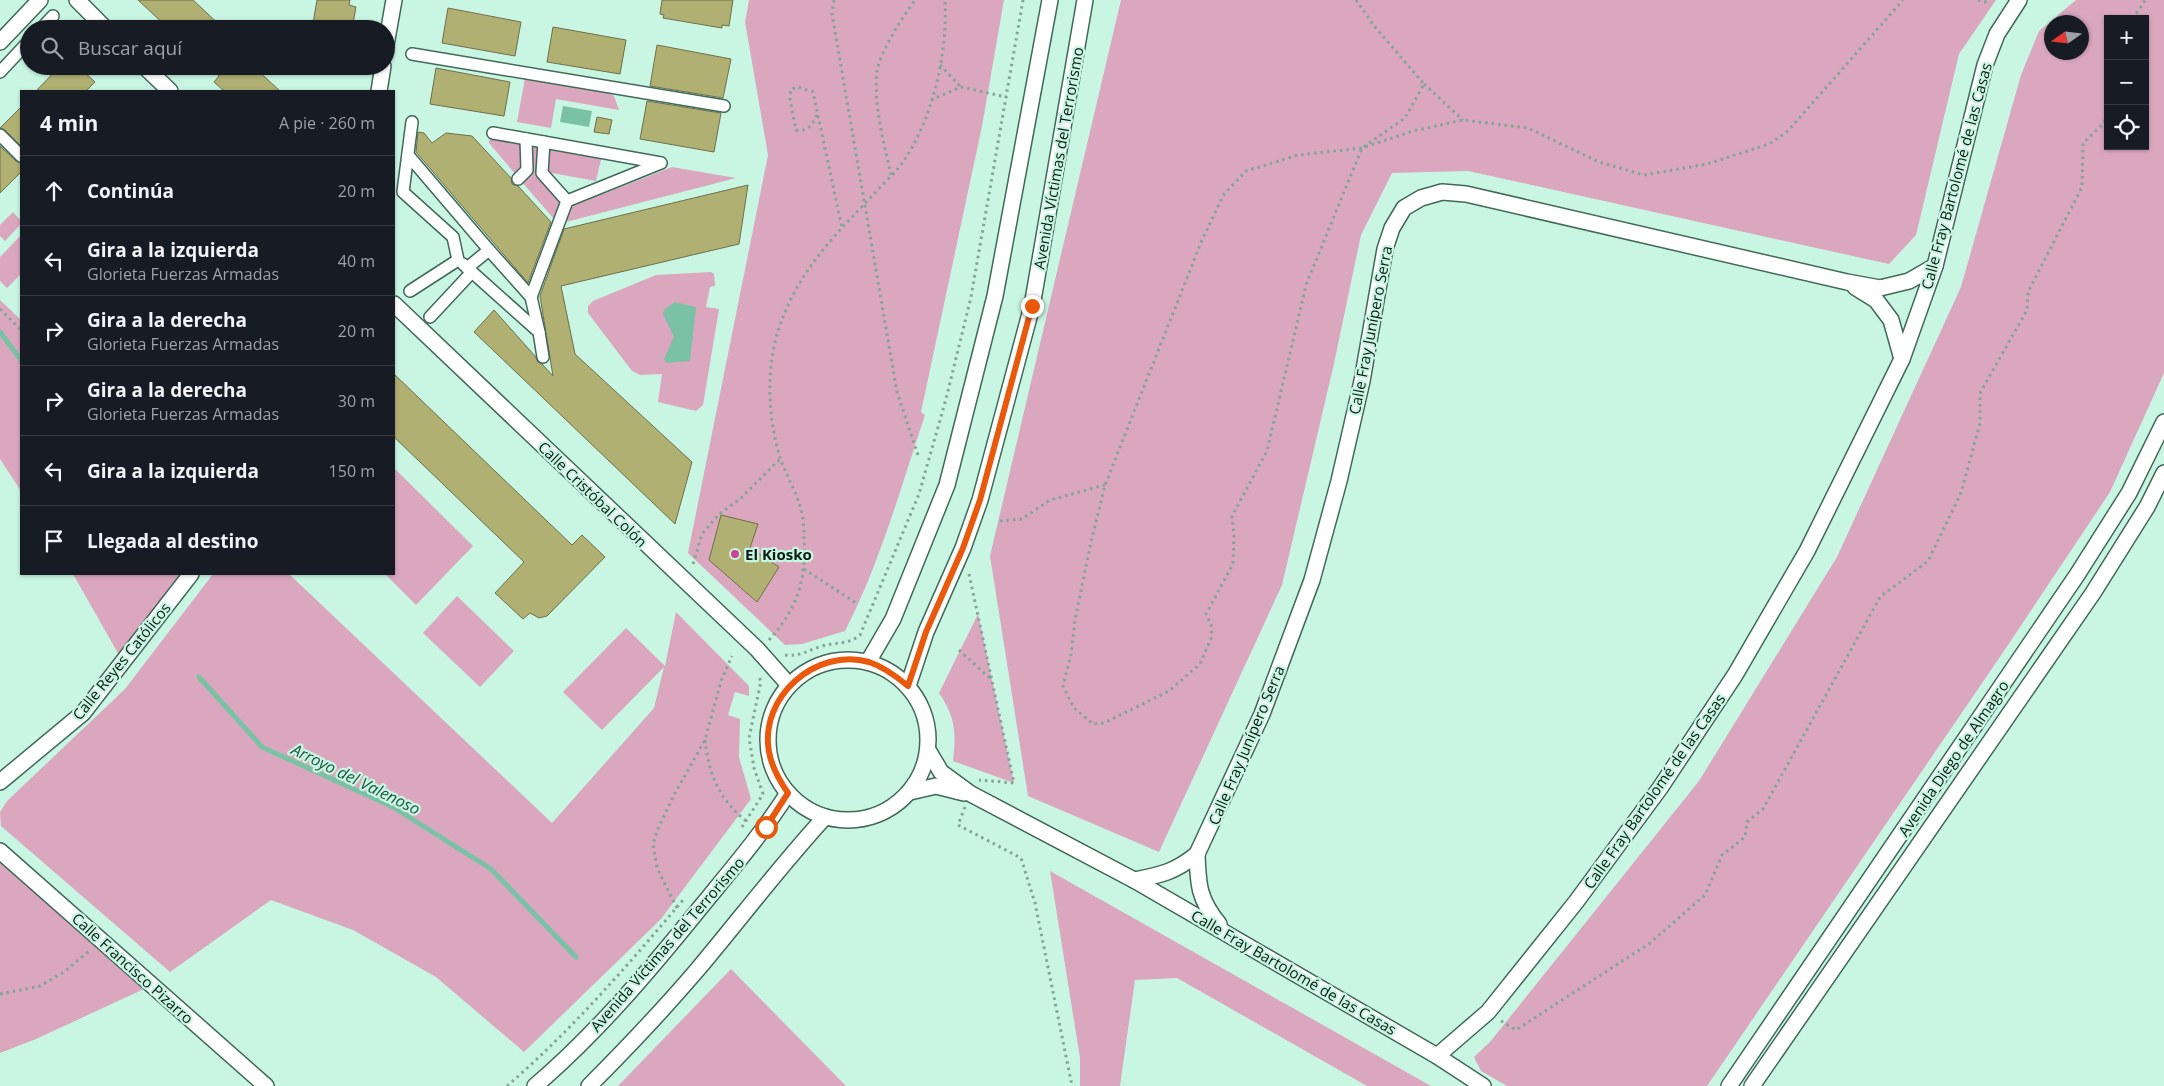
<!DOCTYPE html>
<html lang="es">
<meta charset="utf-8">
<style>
body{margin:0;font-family:"Open Sans",sans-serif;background:#242831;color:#f1f3f6}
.controls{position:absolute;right:15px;top:15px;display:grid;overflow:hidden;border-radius:0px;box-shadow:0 1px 4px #0004}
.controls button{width:45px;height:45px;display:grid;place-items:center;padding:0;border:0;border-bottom:1px solid #363941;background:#171b24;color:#f1f3f6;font:25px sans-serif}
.compass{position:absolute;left:2044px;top:15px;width:45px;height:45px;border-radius:50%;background:#171b24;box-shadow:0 1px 4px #0004;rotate:256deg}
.stop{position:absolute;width:15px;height:15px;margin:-11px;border:4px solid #ea580c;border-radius:50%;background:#fff}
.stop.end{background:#ea580c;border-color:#fff;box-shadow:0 1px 5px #0008}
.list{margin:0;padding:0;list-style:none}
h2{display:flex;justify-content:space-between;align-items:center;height:65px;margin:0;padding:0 20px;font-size:21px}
h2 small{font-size:16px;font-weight:400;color:#9ea1a6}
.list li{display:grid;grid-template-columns:32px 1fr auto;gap:15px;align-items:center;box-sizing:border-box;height:70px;padding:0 20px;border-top:1px solid #363941}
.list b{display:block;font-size:19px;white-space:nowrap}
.list p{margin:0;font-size:16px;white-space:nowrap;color:#9ea1a6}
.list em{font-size:16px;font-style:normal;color:#9ea1a6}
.icon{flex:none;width:28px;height:28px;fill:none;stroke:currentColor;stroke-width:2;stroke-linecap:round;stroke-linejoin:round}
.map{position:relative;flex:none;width:2164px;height:1086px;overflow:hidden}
.search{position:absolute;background:#171b24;box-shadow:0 1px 4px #0004;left:20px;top:20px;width:375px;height:55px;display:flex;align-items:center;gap:12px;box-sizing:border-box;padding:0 18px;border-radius:28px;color:#9ea1a6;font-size:19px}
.panel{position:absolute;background:#171b24;box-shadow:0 1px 4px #0004;left:20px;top:90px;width:375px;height:485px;border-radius:0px}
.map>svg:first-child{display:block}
.green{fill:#daa7bf;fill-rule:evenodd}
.water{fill:#7ac2a6}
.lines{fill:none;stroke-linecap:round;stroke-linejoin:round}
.stream{stroke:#7ac2a6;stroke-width:5}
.building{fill:#b0b072;stroke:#6f6f4b}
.pedestrian-casing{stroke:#41695a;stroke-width:14}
.minor-casing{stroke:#41695a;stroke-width:18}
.path{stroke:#82a596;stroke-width:3;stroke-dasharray:2.5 4;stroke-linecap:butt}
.pedestrian{stroke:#fff;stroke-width:11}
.minor{stroke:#fff;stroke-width:15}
.route{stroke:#ea580c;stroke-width:6}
.poi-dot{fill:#c74792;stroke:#c9f6e3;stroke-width:2}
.labels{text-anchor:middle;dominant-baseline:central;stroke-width:4.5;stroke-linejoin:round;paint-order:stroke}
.street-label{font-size:15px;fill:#0a1b14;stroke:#c9f6e3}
.poi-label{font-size:15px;font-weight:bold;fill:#0a1b14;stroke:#c9f6e3;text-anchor:start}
.water-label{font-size:16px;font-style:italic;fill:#1c5643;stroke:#c9f6e3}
</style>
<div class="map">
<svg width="2164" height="1086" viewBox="0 0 2164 1086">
<rect width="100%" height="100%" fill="#c9f6e3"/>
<g class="green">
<path d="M749 0H1004L982 126 921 412 925 415C901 487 880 563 845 631L802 644 785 645 688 553 768 155 745 22Z"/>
<path d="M1121 0H1996L1959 54 1916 235 1889 264 1468 171 1392 173 1361 235 1333 368 1282 585 1159 852 1028 796 990 556Z"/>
<path d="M2076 0H2164V373L2110 492 2006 648 1707 1086H1507L1481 1071 1474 1057 1490 1042 1699 781 1837 557 1961 287 2021 75 2039 31ZM2108 19H2145V146H2108ZM2052 22H2082V52H2052Z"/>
<path d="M525 78 606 91 614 96 619 110 556 99 551 128 517 122Z"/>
<path d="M490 136 524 142 525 169 517 176 489 143Z"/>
<path d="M528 141 537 144 539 174 562 199 554 219 521 181Z"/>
<path d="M550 146 602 155 596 181 546 172Z"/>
<path d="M672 167 736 178 562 223 570 207Z"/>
<path d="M13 212 21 221V224L5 241 0 236V225Z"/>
<path d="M21 235V274L7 288 0 281V257Z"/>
<path d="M711 272 714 274 715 286 710 287 706 307 719 309 703 405 696 411 658 402 662 374 640 375 632 371 588 313V306L593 301 656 275Z"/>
<path d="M0 300 21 320V491L0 459Z"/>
<path d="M394 468 473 546 416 605 385 574H394Z"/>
<path d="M73 574H183L119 655Z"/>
<path d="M213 574H289L552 823 654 708 664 667 602 730 563 692 626 628 665 666 676 612 749 686V696L735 692 728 715 740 719 739 757 751 799 661 919 524 1052 436 977 353 930 271 900 170 972 1 826 0 812 7 801 125 689Z"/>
<path d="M457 596 514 651 480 687 423 633Z"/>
<path d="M978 614 1014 783 953 761C956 732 956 718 939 693Z"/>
<path d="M0 862 146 988 36 1039 0 1053Z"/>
<path d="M1050 871 1431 1086H1367L1177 978 1135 980 1120 1086H1080V1058Z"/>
<path d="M731 969 846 1086H618Z"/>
</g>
<g class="water">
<path d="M563 106 592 111 589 127 560 122Z"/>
<path d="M675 302 696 307 690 361 667 363 664 359 674 337 663 314 664 310Z"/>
</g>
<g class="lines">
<g class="stream">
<path d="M0 332 21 360"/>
<path d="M199 677 262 747 393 807 491 869 576 957"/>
</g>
</g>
<g class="building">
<path d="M138 0H193L224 29H169Z"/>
<path d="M317 0H350L349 5 356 7 352 29H312Z"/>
<path d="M662 0H733L729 26 722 25V28L663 18 664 15 660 14Z"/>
<path d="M448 8 521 22 515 56 442 43Z"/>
<path d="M553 27 626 40 620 74 547 62Z"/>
<path d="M657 45 731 59 723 98 650 86Z"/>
<path d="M60 66H78L95 82 86 91H36Z"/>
<path d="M208 66H253L280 91H224L214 82 219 76Z"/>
<path d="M436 68 510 82 504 116 430 104Z"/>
<path d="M647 101 721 113 714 152 640 139Z"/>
<path d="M21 107V146L5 130 0 128Z"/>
<path d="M597 117 612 120 609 134 594 132Z"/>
<path d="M418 132 424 133 432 143 446 133 472 136 511 178 512 184 518 186 551 222 528 283 416 152Z"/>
<path d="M0 146 16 161 21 163V172L0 193Z"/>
<path d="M748 185 739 244 561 286 575 354 692 462 675 524 474 332 494 310 535 356 538 362 542 364 553 376 540 296 564 229Z"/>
<path d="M394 374 572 545 582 535 605 557 547 616 539 618 530 613 523 619 495 593 524 562 394 437Z"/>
<path d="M721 515 758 524 750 548 779 567 757 602 709 560Z"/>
</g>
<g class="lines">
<g class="pedestrian-casing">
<g id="pedestrian">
<path d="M41 29 53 16"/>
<path d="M412 54 724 106"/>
<path d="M0 72 29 41"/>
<path d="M493 133 661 163 567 201 531 297"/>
<path d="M0 135 21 156"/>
<path d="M544 142 542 173 567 201"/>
<path d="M408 155 489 250 467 268"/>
<path d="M518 179 527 170 526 139"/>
<path d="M489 250 531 297 539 332"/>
<path d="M463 264 539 332 543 357"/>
<path d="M410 291 458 260 453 237 403 192 412 122"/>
<path d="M430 317 472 272"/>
</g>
</g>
<g class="minor-casing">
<g id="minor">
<path d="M77 0 106 29"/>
<path d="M0 42 40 0"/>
<path d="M386 45 394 0"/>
<path d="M144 66 170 91"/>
<path d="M379 91 383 66"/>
<path d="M1855 287 1876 300 1891 320 1902 359"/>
<path d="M394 304 757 649 789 685"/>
<circle cx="848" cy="740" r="80"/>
<path d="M868 662 893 619 947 485 995 296 1050 0"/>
<path d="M908 686 926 632 963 548 980 500 1032 306 1085 0"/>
<path d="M928 750 941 772 971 794 1134 880 1437 1056 1488 1012 1576 902 1660 788 1735 675 1807 551 1902 359 1935 266 1985 65 1997 34 2019 0"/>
<path d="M0 782 83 713 191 574"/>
<path d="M910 792 936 786 964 793"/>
<path d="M0 851 266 1086"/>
<path d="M1197 854C1198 885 1199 900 1219 924"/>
<path d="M1134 880C1161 875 1175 872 1197 854L1262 714 1312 580 1339 481 1362 381 1385 249 1392 228 1404 208 1421 198 1442 192 1466 194 1847 282 1880 288 1909 281 1935 266"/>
<path d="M1437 1056 1483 1086"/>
<path d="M535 1086C597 1033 649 971 700 908 731 870 762 834 788 793"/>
<path d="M589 1086C627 1048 663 1010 698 969 740 919 780 866 825 817"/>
<path d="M1729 1086 2077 575 2129 493 2164 422"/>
<path d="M1752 1086 2093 593 2147 507 2164 473"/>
</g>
</g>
<g class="path">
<path d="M834 0 832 14 897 392 919 458"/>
<path d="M1356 0 1375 27 1424 84 1405 118 1362 148 1306 285 1267 451 1232 516 1234 536 1233 564 1206 614 1211 624 1212 636 1200 664 1169 691 1104 723 1093 724 1074 708 1063 686 1071 655 1075 620 1091 542 1105 485 1202 240 1224 194 1246 171 1298 155 1362 148 1413 131 1463 120 1528 128 1599 162 1644 175 1707 164 1769 144 1787 132 1903 0"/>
<path d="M1978 0 1990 3"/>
<path d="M2133 19 2145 0"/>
<path d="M940 65 961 87"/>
<path d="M1424 84 1463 120"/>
<path d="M931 100 961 87 1006 97"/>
<path d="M817 115C812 125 808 132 796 130L790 99 791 89 798 87 813 92 842 228"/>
<path d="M891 175C884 143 873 104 877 71 881 50 902 18 915 0"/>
<path d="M0 309 21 330"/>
<path d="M1000 521 1022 519 1050 500 1105 485"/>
<path d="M693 564 702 534 719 514 740 499 781 458"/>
<path d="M804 569 856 603"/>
<path d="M969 574 1014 783 979 780"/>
<path d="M769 640C797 609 807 579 804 537 804 530 804 522 802 514 798 493 785 475 779 454 768 415 766 370 778 331 796 274 832 238 872 196 882 185 894 174 903 162 933 118 948 53 945 0"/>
<path d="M959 650 992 680"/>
<path d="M785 655C799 657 809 650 822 646 836 642 848 645 860 635L919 494 946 399 971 297 1023 0"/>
<path d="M705 740C709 775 719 799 746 821"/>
<path d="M965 807 958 825 1021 858 1035 903 1072 1086"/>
<path d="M742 827 763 794 754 768 749 738 761 681 758 676"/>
<path d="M677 908 657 868 653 844 657 831 674 795 705 740 721 681 732 656"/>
<path d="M0 994 40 986 64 972 89 951"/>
<path d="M1501 1021 1516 1030 1650 943 1705 895 1722 855 1745 837 1747 822 1763 809 1880 597 1928 561 1961 493 1980 423V393L2027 310 2028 292 2082 187 2083 143 2103 124 2108 114"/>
<path d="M507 1086C572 1030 628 965 683 900"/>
</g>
<use href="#pedestrian" class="pedestrian"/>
<use href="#minor" class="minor"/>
</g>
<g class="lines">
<path class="route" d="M766 827 788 793C779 780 772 768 769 752 759 697 816 647 869 662 884 667 896 676 908 686L926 632 963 548 980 500 1032 306"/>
</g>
<circle class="poi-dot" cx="735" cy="554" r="5"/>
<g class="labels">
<g class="street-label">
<text transform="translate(1058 158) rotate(-80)">Avenida Víctimas del Terrorismo</text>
<text transform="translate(1956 176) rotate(-75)">Calle Fray Bartolomé de las Casas</text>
<text transform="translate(1370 330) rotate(-79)">Calle Fray Junípero Serra</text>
<text transform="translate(593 494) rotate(44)">Calle Cristóbal Colón</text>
<text transform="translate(121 661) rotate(-51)">Calle Reyes Católicos</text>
<text transform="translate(1246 745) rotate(-67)">Calle Fray Junípero Serra</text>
<text transform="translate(1953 758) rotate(-56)">Avenida Diego de Almagro</text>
<text transform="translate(1654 791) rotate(-55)">Calle Fray Bartolomé de las Casas</text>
<text transform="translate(667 944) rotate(-49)">Avenida Víctimas del Terrorismo</text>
<text transform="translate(133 968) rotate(42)">Calle Francisco Pizarro</text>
<text transform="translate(1294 972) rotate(30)">Calle Fray Bartolomé de las Casas</text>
</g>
<g class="poi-label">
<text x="745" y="554">El Kiosko</text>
</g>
<g class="water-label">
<text transform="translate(356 779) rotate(26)">Arroyo del Valenoso</text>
</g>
</g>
</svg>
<div class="controls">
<button>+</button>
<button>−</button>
<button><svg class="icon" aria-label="locate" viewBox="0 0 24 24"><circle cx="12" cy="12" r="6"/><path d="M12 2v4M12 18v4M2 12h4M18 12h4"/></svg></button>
</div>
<svg class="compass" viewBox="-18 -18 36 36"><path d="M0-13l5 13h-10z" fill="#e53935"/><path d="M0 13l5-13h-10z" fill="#9ea1a6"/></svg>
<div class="stop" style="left:766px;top:827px"></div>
<div class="stop end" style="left:1032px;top:306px"></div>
<div class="search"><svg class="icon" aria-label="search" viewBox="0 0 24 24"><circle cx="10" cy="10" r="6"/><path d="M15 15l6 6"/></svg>Buscar aquí</div>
<section class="panel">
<h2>4 min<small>A pie · 260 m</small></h2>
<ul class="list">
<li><svg class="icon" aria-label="ahead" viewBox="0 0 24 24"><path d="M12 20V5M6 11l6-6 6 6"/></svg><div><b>Continúa</b></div><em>20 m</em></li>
<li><svg class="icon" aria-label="left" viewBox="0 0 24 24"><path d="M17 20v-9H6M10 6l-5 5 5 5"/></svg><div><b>Gira a la izquierda</b><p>Glorieta Fuerzas Armadas</p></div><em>40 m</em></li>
<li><svg class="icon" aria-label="right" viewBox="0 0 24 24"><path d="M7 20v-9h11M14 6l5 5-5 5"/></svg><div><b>Gira a la derecha</b><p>Glorieta Fuerzas Armadas</p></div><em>20 m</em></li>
<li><svg class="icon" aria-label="right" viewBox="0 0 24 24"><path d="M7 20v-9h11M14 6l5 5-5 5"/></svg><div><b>Gira a la derecha</b><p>Glorieta Fuerzas Armadas</p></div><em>30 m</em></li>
<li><svg class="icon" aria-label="left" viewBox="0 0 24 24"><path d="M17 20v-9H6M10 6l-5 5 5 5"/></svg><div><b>Gira a la izquierda</b></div><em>150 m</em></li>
<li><svg class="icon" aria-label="arrive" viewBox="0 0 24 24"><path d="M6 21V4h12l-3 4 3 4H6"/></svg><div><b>Llegada al destino</b></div></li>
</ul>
</section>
</div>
